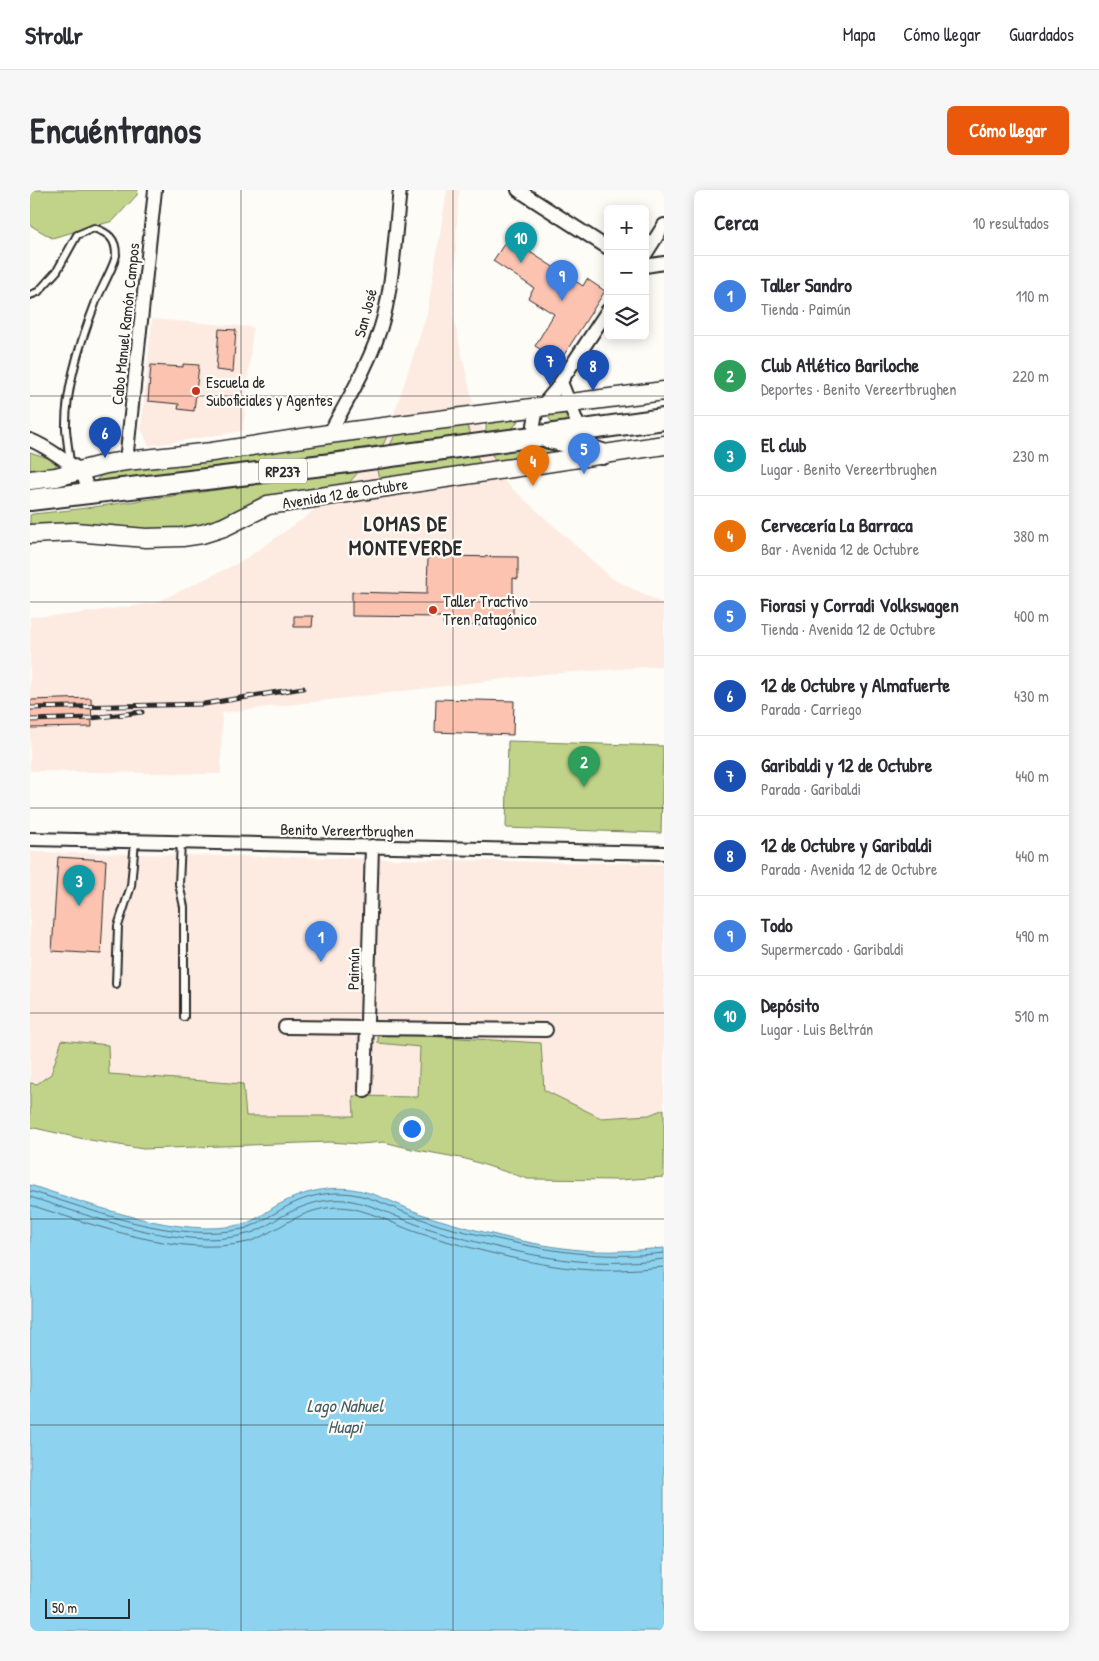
<!DOCTYPE html>
<html lang="es">
<meta charset="utf-8">
<style>
body{margin:0;font-family:"Patrick Hand",sans-serif;background:#f7f7f7;color:#2b2b33}
.controls{position:absolute;right:15px;top:15px;display:grid;overflow:hidden;border-radius:8px;box-shadow:0 2px 12px #0003}
.controls button{width:45px;height:45px;display:grid;place-items:center;padding:0;border:0;border-bottom:1px solid #e1e1e2;background:#fff;color:#2b2b33;font:25px sans-serif}
.scale{position:absolute;left:15px;bottom:12px;width:85px;box-sizing:border-box;padding-left:5px;border:2px solid #2b2b2b;border-top:0;font-size:14px;line-height:18px;white-space:nowrap;color:#2b2b2b;-webkit-text-stroke:4px #fdfcf7;paint-order:stroke}
.you{position:absolute;left:381px;top:938px;width:18px;height:18px;margin:-12px;border:4px solid #fff;border-radius:50%;background:#1a73e8;box-shadow:0 0 0 8px #1a73e833}
.badge{display:grid;place-items:center;width:32px;height:32px;border-radius:50%;background:#ea580c;color:#fff;font-size:16px;font-weight:700}
.pin{position:absolute;translate:-50% -41px;filter:drop-shadow(0 1px 2px #0008)}
.pin::after{content:'';position:absolute;top:26px;width:18px;height:15px;background:inherit;clip-path:polygon(0 0,100% 0,50% 100%)}
.list{margin:0;padding:0;list-style:none}
h2{display:flex;justify-content:space-between;align-items:center;height:65px;margin:0;padding:0 20px;font-size:21px}
h2 small{font-size:16px;font-weight:400;color:#7c7c81}
.list li{display:grid;grid-template-columns:32px 1fr auto;gap:15px;align-items:center;box-sizing:border-box;height:80px;padding:0 20px;border-top:1px solid #e1e1e2}
.list b{display:block;font-size:19px;white-space:nowrap}
.list p{margin:0;font-size:16px;white-space:nowrap;color:#7c7c81}
.list em{font-size:16px;font-style:normal;color:#7c7c81}
.icon{flex:none;width:28px;height:28px;fill:none;stroke:currentColor;stroke-width:2;stroke-linecap:round;stroke-linejoin:round}
.map{position:relative;flex:none;width:634px;height:1441px;overflow:hidden;border-radius:8px}
header{display:flex;align-items:center;gap:30px;box-sizing:border-box;height:70px;padding:0 25px;background:#fff;border-bottom:1px solid #e1e1e2}
header strong{font-size:24px}
nav{display:flex;gap:28px;margin-inline-start:auto;font-size:18px}
.intro{display:flex;align-items:center;justify-content:space-between;box-sizing:border-box;height:120px;padding:0 30px}
h1{margin:0;font-size:35px}
.button{padding:12px 22px;border-radius:8px;background:#ea580c;color:#fff;font-size:18px;font-weight:700}
main{display:flex;gap:30px;padding:0 30px}
aside{flex:1;background:#fff;border-radius:8px;box-shadow:0 2px 12px #0003}
.map>svg:first-child{display:block}
.built{fill:#fdebe2}
.green{fill:#c1d388;stroke:#767f5a}
.water{fill:#8dd3ef;stroke:#6690a1}
.lines{fill:none;stroke-linecap:round;stroke-linejoin:round}
.shore{stroke:#526e79;stroke-width:1}
.building{fill:#fcc3b1;stroke:#2b2b2b}
.lane-casing{stroke:#2b2b2b;stroke-width:10}
.street-casing{stroke:#2b2b2b;stroke-width:16}
.secondary-casing{stroke:#2b2b2b;stroke-width:21}
.primary-casing{stroke:#2b2b2b;stroke-width:24}
.lane{stroke:#fdfcf7;stroke-width:6}
.street{stroke:#fdfcf7;stroke-width:12}
.secondary{stroke:#fdfcf7;stroke-width:18}
.primary{stroke:#fdfcf7;stroke-width:20}
.rail-casing{stroke:#2b2b2b;stroke-width:5}
.rail{stroke:#fdfcf7;stroke-width:3;stroke-dasharray:9;stroke-linecap:butt}
.grid{fill:none;stroke:#2b2b2b;stroke-width:1;stroke-opacity:0.55}
.poi-dot{fill:#c8321e;stroke:#fdfcf7;stroke-width:2}
.labels{text-anchor:middle;dominant-baseline:central;stroke-width:4.5;stroke-linejoin:round;paint-order:stroke}
.shield{fill:#fdfcf7;stroke:#6a6a68;stroke-width:1}
.shield-label{font-size:15px;font-weight:bold;fill:#2b2b2b}
.street-label{font-size:16px;fill:#2b2b2b;stroke:#fdfcf7}
.poi-label{font-size:16px;fill:#2b2b2b;stroke:#fdfcf7;text-anchor:start}
.water-label{font-size:18px;font-style:italic;fill:#485d66;stroke:#fdfcf7}
.district-label{font-size:21px;font-weight:bold;letter-spacing:1px;fill:#2b2b2b;stroke:#fdfcf7}
</style>
<header>
<strong>Strollr</strong>
<nav><a>Mapa</a><a>Cómo llegar</a><a>Guardados</a></nav>
</header>
<div class="intro"><h1>Encuéntranos</h1><a class="button">Cómo llegar</a></div>
<main>
<div class="map">
<svg width="634" height="1441" viewBox="0 0 634 1441">
<rect width="100%" height="100%" fill="#fdfcf7"/>
<filter id="ink" filterUnits="userSpaceOnUse"><feTurbulence type="fractalNoise" baseFrequency=".02" numOctaves="2"/><feDisplacementMap in="SourceGraphic" scale="10" xChannelSelector="R" yChannelSelector="G"/><feConvolveMatrix kernelMatrix="1 2 1 2 8 2 1 2 1" color-interpolation-filters="sRGB"/></filter>
<g filter="url(#ink)">
<g class="built">
<path d="M417 0H430L428 9 423 126 444 217 476 293 583 389 634 414V476L515 484 192 523 191 584 0 581V427L37 425 125 413 214 370 277 326 318 285 363 227 397 124Z"/>
<path d="M122 129 223 137 213 241 119 256 111 239Z"/>
<path d="M0 662 634 674V919L619 925 571 928 513 900 511 853H348L390 856 388 907 323 906 324 926H216L213 894 79 884 32 851 21 884 7 894 0 893Z"/>
</g>
<g class="green">
<path d="M0 0H108L107 5 83 31 22 48 0 35Z"/>
<path d="M535 221 537 226 535 232 522 233 519 228V223Z"/>
<path d="M492 225 483 238 456 243V229Z"/>
<path d="M435 233 441 244 360 255 367 241Z"/>
<path d="M359 242 353 255 67 295V289L77 281Z"/>
<path d="M519 253 550 261 466 273 460 260Z"/>
<path d="M0 262 26 271V282L0 285Z"/>
<path d="M445 262 451 275 349 289 346 276Z"/>
<path d="M331 279 318 294 159 343 0 339V325L3 324C47 320 90 313 135 307 200 298 265 290 331 279Z"/>
<path d="M478 551 633 556 631 643 476 638Z"/>
<path d="M348 843 511 853 514 900 571 928 619 925 634 919V987L589 990 498 989 436 969 382 959 354 952 330 954 299 952 113 959 54 949 0 937V893L7 894 21 884 32 850 78 855 79 884 213 894 216 926H324L323 906 388 907 390 857 348 853Z"/>
</g>
<path class="water" d="M0 995C59 1014 153 1050 213 1034 225 1031 236 1022 246 1016 270 1003 295 996 322 999 350 1003 374 1019 400 1027 450 1042 511 1058 563 1061 587 1062 610 1060 634 1058V1441H0Z"/>
<g class="lines">
<g class="shore">
<path d="M0 1001C67 1021 142 1053 213 1039 225 1036 236 1028 247 1022 270 1008 295 1000 322 1004 348 1008 372 1023 397 1031 415 1038 436 1042 455 1046 517 1061 570 1070 634 1063"/>
<path d="M0 1007C60 1026 155 1062 217 1044 227 1042 238 1035 247 1029 270 1016 295 1006 322 1011 348 1016 371 1030 397 1038 446 1053 512 1070 563 1072 587 1073 610 1072 634 1069"/>
<path d="M0 1015C65 1035 150 1068 218 1052 229 1049 239 1042 249 1037 271 1024 294 1014 320 1018 347 1023 370 1038 395 1045 447 1060 509 1077 562 1080 586 1081 610 1079 634 1077"/>
</g>
</g>
<g class="building">
<path d="M478 48 553 96 557 89 575 101 530 171 505 156 524 124 498 108 504 98 463 71Z"/>
<path d="M189 139 206 140 203 182 186 180Z"/>
<path d="M153 174 169 175 164 221 148 219 149 214 118 211 121 175 153 177Z"/>
<path d="M398 366 488 367V389L483 388V436L413 435 414 427 322 426V402L397 404Z"/>
<path d="M264 426H283L282 437H264Z"/>
<path d="M61 508 62 537 0 538V510Z"/>
<path d="M406 509 484 511 483 545 405 542Z"/>
<path d="M28 667 76 670 71 764 22 761Z"/>
</g>
<g class="lines">
<g class="lane-casing">
<g id="lane">
<path d="M0 105 8 102 27 81 47 45 64 38C78 43 86 48 86 65 85 75 69 102 65 114 51 150 35 200 36 239 37 251 39 262 40 274"/>
<path d="M151 652 149 694 154 717V827"/>
<path d="M86 794 88 736 101 696 105 651"/>
</g>
</g>
<g class="street-casing">
<g id="street">
<path d="M488 0 578 58"/>
<path d="M615 65 634 35"/>
<path d="M615 76 634 73"/>
<path d="M531 192 550 240"/>
<path d="M299 244C319 208 344 166 354 126 364 85 365 41 370 0"/>
<path d="M505 247 504 235 506 223 526 199 578 120"/>
<path d="M0 250C19 257 33 271 51 280L60 304"/>
<path d="M96 271 125 0"/>
<path d="M0 649 634 663"/>
<path d="M255 837 516 840"/>
<path d="M335 901 342 656"/>
</g>
</g>
<g class="secondary-casing">
<g id="secondary">
<path d="M0 290 26 287 76 274 96 271 182 262 299 244 634 201"/>
<path d="M0 344 45 342 116 348 152 347 172 344 194 337 238 315 634 255"/>
</g>
</g>
<g class="primary-casing">
<g id="primary">
<path d="M519 248 537 252 572 264"/>
<path d="M0 310 310 273 634 229"/>
</g>
</g>
<use href="#lane" class="lane"/>
<use href="#street" class="street"/>
<use href="#secondary" class="secondary"/>
<use href="#primary" class="primary"/>
<g class="rail-casing">
<g id="rail">
<path d="M0 518 174 514 273 498"/>
<path d="M0 530 62 528 112 522"/>
</g>
</g>
<use href="#rail" class="rail"/>
</g>
</g>
<path class="grid" d="M211 0V1441M423 0V1441M0 206H634M0 412H634M0 618H634M0 823H634M0 1029H634M0 1235H634"/>
<g class="poi-dot">
<circle cx="166" cy="201" r="5"/>
<circle cx="403" cy="420" r="5"/>
</g>
<g class="labels">
<rect class="shield" x="229" y="268.5" width="48" height="25" rx="4"/>
<g class="shield-label">
<text x="253" y="281">RP237</text>
</g>
<g class="street-label">
<text transform="translate(335 123) rotate(-75)">San José</text>
<text transform="translate(95 134) rotate(-84)">Cabo Manuel Ramón Campos</text>
<text transform="translate(315 303) rotate(-9)">Avenida 12 de Octubre</text>
<text transform="translate(317 640) rotate(1)">Benito Vereertbrughen</text>
<text transform="translate(323 779) rotate(-89)">Paimún</text>
</g>
<g class="poi-label">
<text x="176" y="192">Escuela de<tspan x="176" dy="18">Suboficiales y Agentes</tspan></text>
<text x="413" y="411">Taller Tractivo<tspan x="413" dy="18">Tren Patagónico</tspan></text>
</g>
<g class="water-label">
<text x="315" y="1215">Lago Nahuel<tspan x="315" dy="21">Huapi</tspan></text>
</g>
<g class="district-label">
<text x="376" y="333">LOMAS DE<tspan x="376" dy="24">MONTEVERDE</tspan></text>
</g>
</g>
</svg>
<div class="controls">
<button>+</button>
<button>−</button>
<button><svg class="icon" aria-label="layers" viewBox="0 0 24 24"><path d="M12 4l9 5-9 5-9-5zM3 14l9 5 9-5"/></svg></button>
</div>
<div class="scale">50 m</div>
<div class="you"></div>
<div class="pin badge" style="left:291px;top:772px;background:#3f7fe0">1</div>
<div class="pin badge" style="left:554px;top:597px;background:#2e9e5b">2</div>
<div class="pin badge" style="left:49px;top:716px;background:#0f9aa8">3</div>
<div class="pin badge" style="left:503px;top:296px;background:#e8710a">4</div>
<div class="pin badge" style="left:554px;top:284px;background:#3f7fe0">5</div>
<div class="pin badge" style="left:75px;top:268px;background:#1a4fb4">6</div>
<div class="pin badge" style="left:520px;top:196px;background:#1a4fb4">7</div>
<div class="pin badge" style="left:563px;top:201px;background:#1a4fb4">8</div>
<div class="pin badge" style="left:532px;top:111px;background:#3f7fe0">9</div>
<div class="pin badge" style="left:491px;top:73px;background:#0f9aa8">10</div>
</div>
<aside>
<h2>Cerca<small>10 resultados</small></h2>
<ul class="list">
<li><span class="badge" style="background:#3f7fe0">1</span><div><b>Taller Sandro</b><p>Tienda · Paimún</p></div><em>110 m</em></li>
<li><span class="badge" style="background:#2e9e5b">2</span><div><b>Club Atlético Bariloche</b><p>Deportes · Benito Vereertbrughen</p></div><em>220 m</em></li>
<li><span class="badge" style="background:#0f9aa8">3</span><div><b>El club</b><p>Lugar · Benito Vereertbrughen</p></div><em>230 m</em></li>
<li><span class="badge" style="background:#e8710a">4</span><div><b>Cervecería La Barraca</b><p>Bar · Avenida 12 de Octubre</p></div><em>380 m</em></li>
<li><span class="badge" style="background:#3f7fe0">5</span><div><b>Fiorasi y Corradi Volkswagen</b><p>Tienda · Avenida 12 de Octubre</p></div><em>400 m</em></li>
<li><span class="badge" style="background:#1a4fb4">6</span><div><b>12 de Octubre y Almafuerte</b><p>Parada · Carriego</p></div><em>430 m</em></li>
<li><span class="badge" style="background:#1a4fb4">7</span><div><b>Garibaldi y 12 de Octubre</b><p>Parada · Garibaldi</p></div><em>440 m</em></li>
<li><span class="badge" style="background:#1a4fb4">8</span><div><b>12 de Octubre y Garibaldi</b><p>Parada · Avenida 12 de Octubre</p></div><em>440 m</em></li>
<li><span class="badge" style="background:#3f7fe0">9</span><div><b>Todo</b><p>Supermercado · Garibaldi</p></div><em>490 m</em></li>
<li><span class="badge" style="background:#0f9aa8">10</span><div><b>Depósito</b><p>Lugar · Luis Beltrán</p></div><em>510 m</em></li>
</ul>
</aside>
</main>
